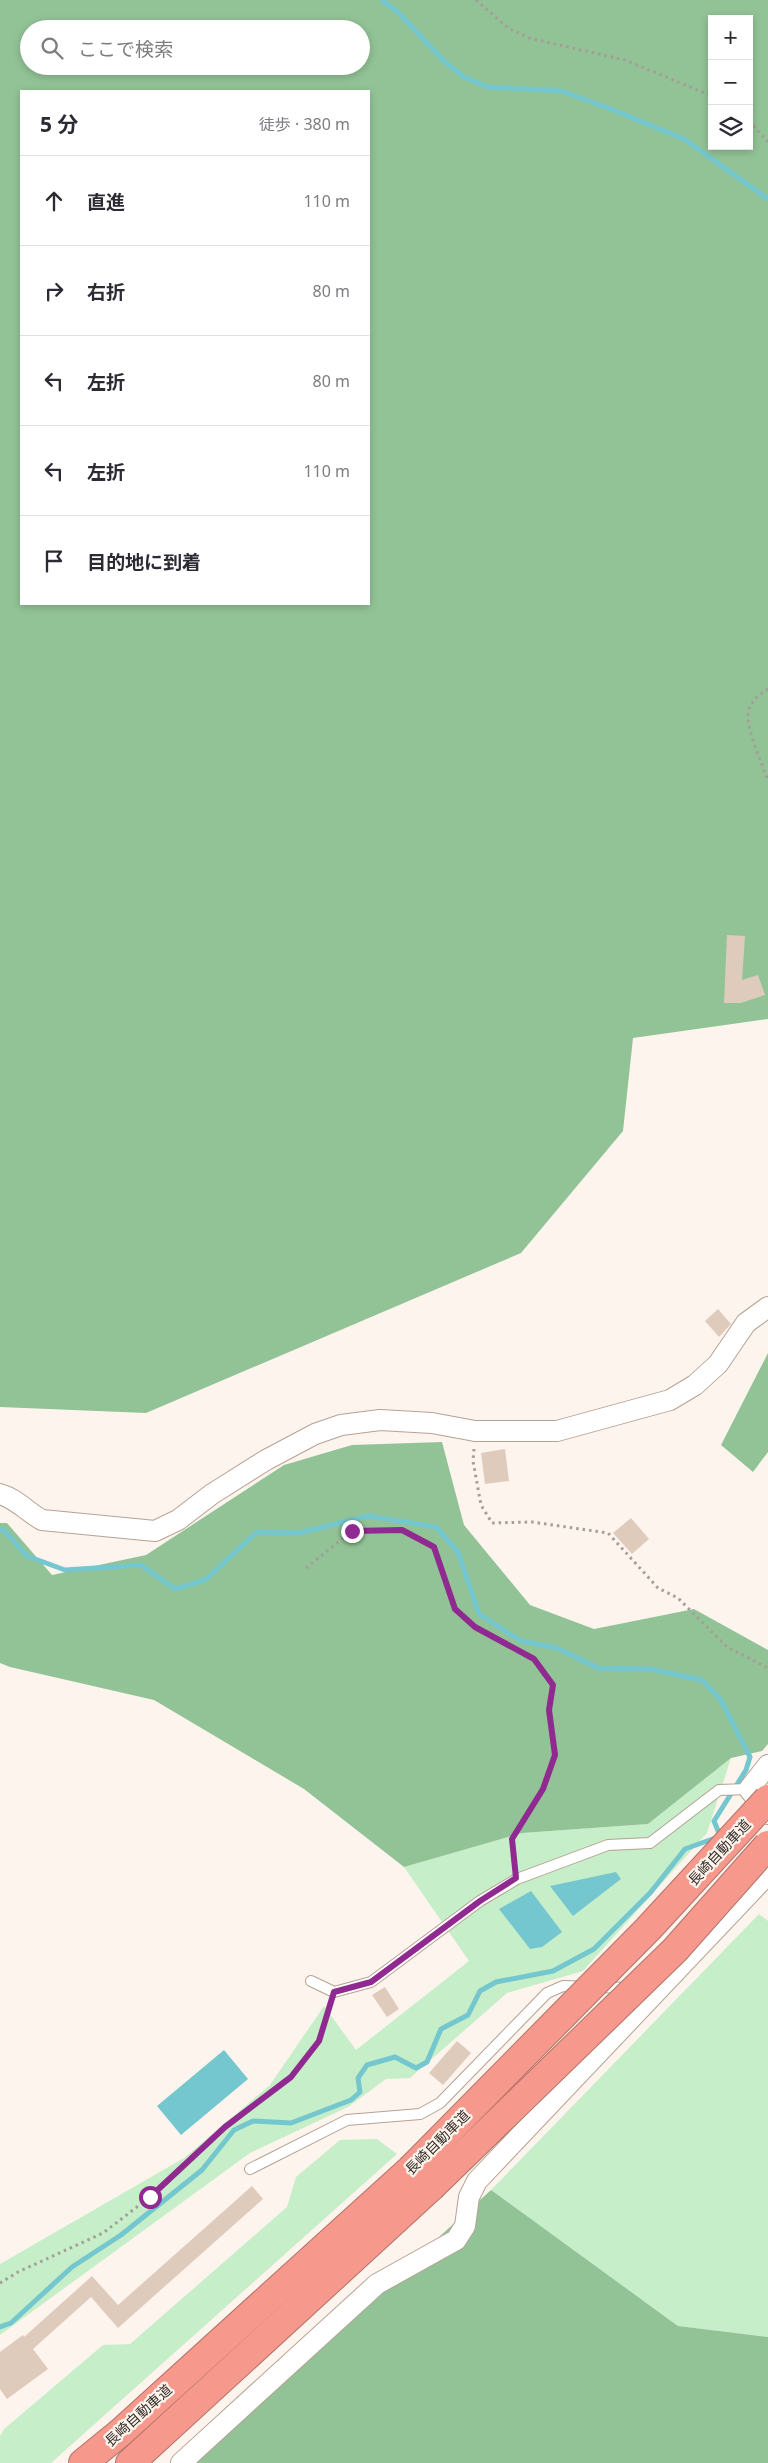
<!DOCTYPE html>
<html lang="ja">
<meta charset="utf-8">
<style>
body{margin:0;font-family:"Noto Sans","Noto Sans JP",sans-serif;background:#f2f2f3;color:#2b2b33}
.controls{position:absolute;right:15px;top:15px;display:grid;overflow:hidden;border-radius:0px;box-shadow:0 2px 8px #0003}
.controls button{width:45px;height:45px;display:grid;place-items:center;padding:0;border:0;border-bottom:1px solid #e1e1e2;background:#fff;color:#2b2b33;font:25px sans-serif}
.stop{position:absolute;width:15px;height:15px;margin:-11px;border:4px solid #902a90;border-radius:50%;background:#fff}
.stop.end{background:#902a90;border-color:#fff;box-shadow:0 1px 5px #0008}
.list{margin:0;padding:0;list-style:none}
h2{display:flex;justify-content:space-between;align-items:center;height:65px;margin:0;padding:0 20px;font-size:21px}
h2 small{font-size:16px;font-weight:400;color:#7c7c81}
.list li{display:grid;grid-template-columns:32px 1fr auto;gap:15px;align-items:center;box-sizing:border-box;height:90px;padding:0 20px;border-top:1px solid #e1e1e2}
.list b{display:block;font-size:19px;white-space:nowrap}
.list em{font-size:16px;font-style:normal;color:#7c7c81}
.icon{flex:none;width:28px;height:28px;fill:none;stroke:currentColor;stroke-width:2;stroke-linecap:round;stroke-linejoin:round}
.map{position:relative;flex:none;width:768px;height:2463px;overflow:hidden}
.search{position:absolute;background:#fff;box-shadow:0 2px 8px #0003;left:20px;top:20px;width:350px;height:55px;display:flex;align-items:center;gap:12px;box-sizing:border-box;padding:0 18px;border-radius:28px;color:#7c7c81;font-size:19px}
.panel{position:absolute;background:#fff;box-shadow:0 2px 8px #0003;left:20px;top:90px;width:350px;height:515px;border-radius:0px}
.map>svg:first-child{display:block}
.green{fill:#c6eec8}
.forest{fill:#92c396;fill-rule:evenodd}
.water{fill:#74c7ce}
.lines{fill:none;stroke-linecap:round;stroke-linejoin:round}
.stream{stroke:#74c7ce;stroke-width:5}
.building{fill:#dfcbbc}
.service-casing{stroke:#b5a294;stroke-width:12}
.minor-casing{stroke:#b5a294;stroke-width:22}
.motorway-casing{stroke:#b17268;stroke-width:30}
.path{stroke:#a59d97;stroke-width:3;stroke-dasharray:2.5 4;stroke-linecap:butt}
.service{stroke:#fff;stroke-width:10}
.minor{stroke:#fff;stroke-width:20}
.motorway{stroke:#f6988c;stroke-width:28}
.motorway-bridge-casing{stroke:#b17268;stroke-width:30;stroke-linecap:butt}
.motorway-bridge{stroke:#f6988c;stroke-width:28}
.route{stroke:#902a90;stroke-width:6}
.labels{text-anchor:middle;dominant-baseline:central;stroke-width:4.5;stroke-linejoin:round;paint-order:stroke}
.street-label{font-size:14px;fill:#322b25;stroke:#fdf4ee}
</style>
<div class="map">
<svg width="768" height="2463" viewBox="0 0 768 2463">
<rect width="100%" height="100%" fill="#fdf4ee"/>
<g class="green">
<path d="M731 1758 707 1833 583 1971 507 1993 410 2078 386 2079 348 2107 250 2153 0 2335V2264L184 2158 270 2085 324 2006 356 2050 469 1961 404 1867 522 1833 648 1824Z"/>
<path d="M759 1914 768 1921V2337L678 2326 491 2190Z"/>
<path d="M377 2139 397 2154 51 2463H0V2436L4 2429 103 2345 130 2344 287 2207 296 2177 340 2140Z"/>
</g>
<g class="forest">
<path d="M0 0H768V1019L633 1038 623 1131 521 1253 146 1413 0 1407ZM712 19H749V146H712ZM29 29H361V66H29ZM21 91H369V604H21Z"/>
<path d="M768 1353V1452L753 1472 721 1445Z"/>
<path d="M442 1442 464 1525 530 1605 594 1629 694 1609 768 1650V1744L762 1751 731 1758 648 1824 522 1833 404 1867 304 1789 154 1700 10 1667 0 1663V1523H7L52 1575 146 1555 284 1465 352 1445Z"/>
<path d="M491 2190 678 2326 768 2337V2463H189Z"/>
</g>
<g class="water">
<path d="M616 1872 621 1879 573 1916 550 1886Z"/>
<path d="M531 1891 562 1932 542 1947 530 1949 499 1909Z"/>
<path d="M224 2050 248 2079 181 2135 157 2106Z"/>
</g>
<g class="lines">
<g class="stream">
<path d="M382 0 399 13 444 61 464 77 488 87 562 91 611 109 684 139 768 199"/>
<path d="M0 1530H4L27 1556 65 1570 141 1565 175 1589 205 1580 257 1532 299 1533 368 1516 436 1527 458 1552 479 1614 521 1641 557 1648 598 1668 650 1669 702 1680 721 1700 750 1757 746 1770 714 1821 721 1838"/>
<path d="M0 2327 11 2323 72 2267 121 2235 202 2170 234 2130 253 2121 291 2123 351 2100 360 2092 358 2078 367 2065 395 2057 416 2068 427 2062 441 2029 468 2015 480 1991 496 1982 553 1971 594 1949 650 1893 685 1849 718 1837"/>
</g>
</g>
<g class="building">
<path d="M727 935 745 936 742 980 758 975 765 995 741 1003H724Z"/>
<path d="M718 1309 731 1324 719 1337 705 1321Z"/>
<path d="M505 1449 509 1481 485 1484 481 1453Z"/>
<path d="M631 1518 649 1539 632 1554 613 1533Z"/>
<path d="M385 1987 399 2009 387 2017 372 1995Z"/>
<path d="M457 2041 471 2053 443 2085 429 2073Z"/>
<path d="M252 2186 263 2199 118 2328 91 2297 33 2349 48 2369 7 2399 0 2389V2352L23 2335 24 2337 92 2276 118 2305Z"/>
</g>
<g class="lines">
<g class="service-casing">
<g id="service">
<path d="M311 1981 334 1992 371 1982 480 1901 517 1879 608 1845 650 1843 719 1790 749 1789"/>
<path d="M250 2169 347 2120 420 2114 440 2103 547 1993 563 1986 628 1988"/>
</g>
</g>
<g class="minor-casing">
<g id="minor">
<path d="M0 1494C17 1499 27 1512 42 1520L155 1531 178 1520 212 1494 266 1460 315 1434 341 1425 380 1420 432 1423 475 1431H557L670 1400 695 1385 718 1364 746 1323 768 1307"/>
<path d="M768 1765 749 1789 768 1814"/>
<path d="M181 2463 377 2284 456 2240 465 2226 469 2197 477 2181 768 1874"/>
</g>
</g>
<g class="motorway-casing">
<g id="motorway">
<path d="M83 2463 121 2432 411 2169"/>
<path d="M130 2463 431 2187"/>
</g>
</g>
<g class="path">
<path d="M476 0 508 28 529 38 625 60 712 96"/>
<path d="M749 121 768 142"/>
<path d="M768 689C760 694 753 699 749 709 743 724 763 765 768 781"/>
<path d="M474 1449 473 1461 481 1505 492 1523 532 1522 608 1533 658 1588 678 1598 727 1647 768 1668"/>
<path d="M306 1568 352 1531 402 1530 434 1547 455 1609 475 1627 534 1659 553 1685 549 1710 555 1755 543 1789 512 1839 515 1867"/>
<path d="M0 2283 18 2272 103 2233 150 2197 225 2127 291 2077 319 2041 330 2004"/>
</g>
<use href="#service" class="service"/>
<use href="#minor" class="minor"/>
<use href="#motorway" class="motorway"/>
<g class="motorway-bridge-casing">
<g id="motorway-bridge">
<path d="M411 2169 648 1929 768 1799"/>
<path d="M431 2187 675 1950 768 1845"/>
</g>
</g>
<use href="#motorway-bridge" class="motorway-bridge"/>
</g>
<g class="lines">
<path class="route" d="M150 2197 225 2127 291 2077 319 2041 334 1992 371 1982 480 1901 516 1878 512 1839 543 1789 555 1755 549 1710 553 1685 534 1659 475 1627 455 1609 434 1547 402 1530 352 1531"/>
</g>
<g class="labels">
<g class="street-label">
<text transform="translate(719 1852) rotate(-47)">長崎自動車道</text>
<text transform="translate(437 2142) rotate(-45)">長崎自動車道</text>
<text transform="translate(138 2415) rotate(-42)">長崎自動車道</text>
</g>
</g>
</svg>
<div class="controls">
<button>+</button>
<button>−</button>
<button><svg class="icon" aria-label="layers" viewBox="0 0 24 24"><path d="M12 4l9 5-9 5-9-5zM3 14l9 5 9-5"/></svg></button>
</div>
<div class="stop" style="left:150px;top:2197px"></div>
<div class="stop end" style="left:352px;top:1531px"></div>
<div class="search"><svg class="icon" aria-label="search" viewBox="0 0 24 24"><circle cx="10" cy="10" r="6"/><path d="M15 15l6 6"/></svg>ここで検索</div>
<section class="panel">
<h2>5 分<small>徒歩 · 380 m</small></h2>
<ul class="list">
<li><svg class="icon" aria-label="ahead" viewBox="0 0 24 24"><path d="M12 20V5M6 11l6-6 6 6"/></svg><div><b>直進</b></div><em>110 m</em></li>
<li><svg class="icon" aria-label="right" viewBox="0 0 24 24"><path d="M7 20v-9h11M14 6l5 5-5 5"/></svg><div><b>右折</b></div><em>80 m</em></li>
<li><svg class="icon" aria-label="left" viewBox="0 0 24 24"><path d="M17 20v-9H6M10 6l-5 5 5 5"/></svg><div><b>左折</b></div><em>80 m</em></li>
<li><svg class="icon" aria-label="left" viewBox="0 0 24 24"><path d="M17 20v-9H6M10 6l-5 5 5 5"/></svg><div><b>左折</b></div><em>110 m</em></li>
<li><svg class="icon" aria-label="arrive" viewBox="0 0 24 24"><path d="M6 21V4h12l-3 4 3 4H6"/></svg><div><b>目的地に到着</b></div></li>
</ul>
</section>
</div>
